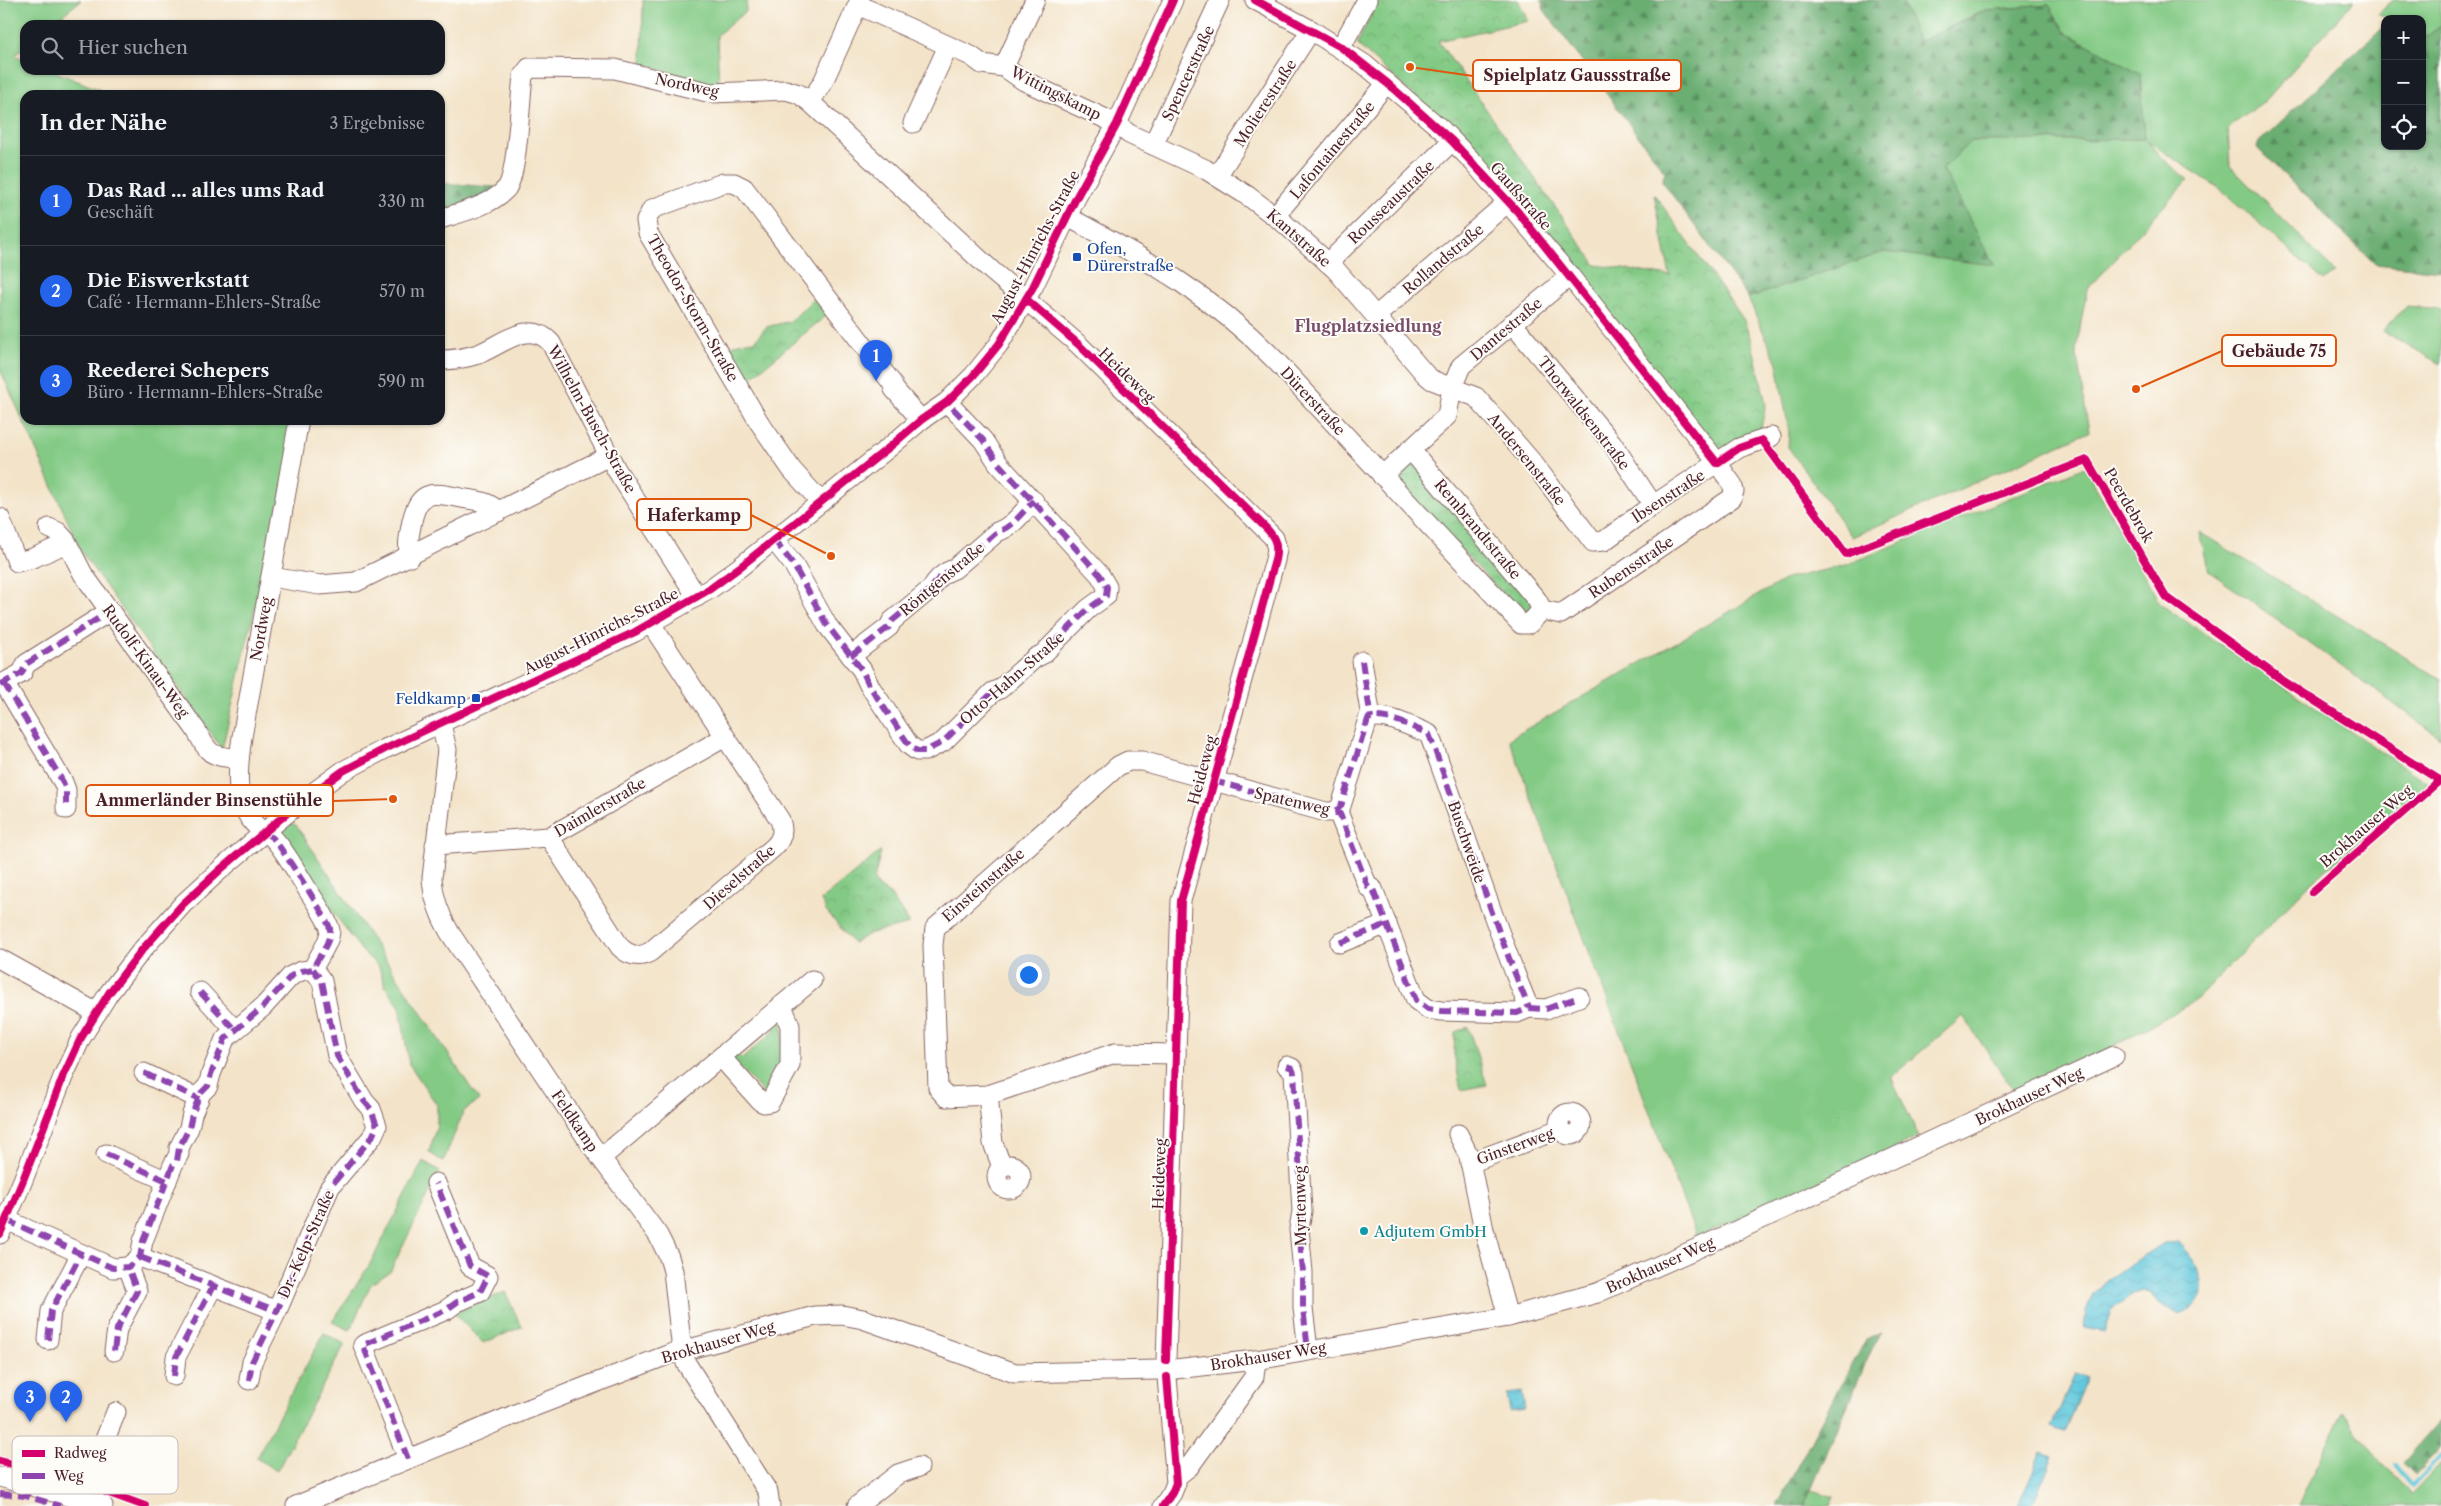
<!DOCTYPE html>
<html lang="de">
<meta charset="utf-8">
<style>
body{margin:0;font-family:"Libre Caslon Text",serif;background:#242831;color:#f1f3f6}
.controls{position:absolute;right:15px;top:15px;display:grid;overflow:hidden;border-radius:10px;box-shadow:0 1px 4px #0004}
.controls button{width:45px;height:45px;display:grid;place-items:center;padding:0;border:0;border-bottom:1px solid #363941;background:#171b24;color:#f1f3f6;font:25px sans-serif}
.you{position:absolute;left:1028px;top:974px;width:18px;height:18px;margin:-12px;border:4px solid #fff;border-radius:50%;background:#1a73e8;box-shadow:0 0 0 8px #1a73e833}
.badge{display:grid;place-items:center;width:32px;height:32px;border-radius:50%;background:#2563eb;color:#fff;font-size:16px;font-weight:700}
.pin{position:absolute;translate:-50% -41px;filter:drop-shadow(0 1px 2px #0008)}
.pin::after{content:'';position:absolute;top:26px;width:18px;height:15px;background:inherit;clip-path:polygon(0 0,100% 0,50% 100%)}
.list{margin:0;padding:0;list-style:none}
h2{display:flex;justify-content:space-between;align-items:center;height:65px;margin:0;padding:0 20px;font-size:21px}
h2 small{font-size:16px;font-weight:400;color:#9ea1a6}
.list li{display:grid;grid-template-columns:32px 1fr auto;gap:15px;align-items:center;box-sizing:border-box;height:90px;padding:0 20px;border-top:1px solid #363941}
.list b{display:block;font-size:19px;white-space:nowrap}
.list p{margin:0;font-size:16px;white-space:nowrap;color:#9ea1a6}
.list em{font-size:16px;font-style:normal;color:#9ea1a6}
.icon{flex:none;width:28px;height:28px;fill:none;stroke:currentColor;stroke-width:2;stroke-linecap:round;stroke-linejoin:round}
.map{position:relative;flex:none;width:2441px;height:1506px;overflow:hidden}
.search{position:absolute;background:#171b24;box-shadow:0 1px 4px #0004;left:20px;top:20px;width:425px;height:55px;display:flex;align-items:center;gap:12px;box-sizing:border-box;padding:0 18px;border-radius:15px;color:#9ea1a6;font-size:19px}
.panel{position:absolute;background:#171b24;box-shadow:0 1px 4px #0004;left:20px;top:90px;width:425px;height:335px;border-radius:15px}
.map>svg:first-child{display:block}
.grass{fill:#83ca85;stroke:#667458}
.forest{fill:url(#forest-firs);stroke:#5a664e}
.park{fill:url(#park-crowns);stroke:#667458}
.water{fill:url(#water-waves);stroke:#557484}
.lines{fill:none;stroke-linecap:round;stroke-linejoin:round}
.stream{stroke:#60c8dc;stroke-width:4}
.minor-casing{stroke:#856462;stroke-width:21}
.minor{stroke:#fff;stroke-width:19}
.quiet{stroke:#8e44ad;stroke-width:6;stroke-dasharray:12 6;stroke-linecap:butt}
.cycleway-casing{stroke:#fdfcf7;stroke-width:11}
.cycleway{stroke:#d6006c;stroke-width:8}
.transit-dot{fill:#1a4fb4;stroke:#fdfcf7;stroke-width:2}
.culture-dot{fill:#0f9aa8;stroke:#fdfcf7;stroke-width:2}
.labels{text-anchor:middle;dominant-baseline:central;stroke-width:4;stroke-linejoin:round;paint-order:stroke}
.street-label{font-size:15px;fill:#4a1f2b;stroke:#fdfcf7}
.transit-label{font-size:15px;fill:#164399;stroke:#fdfcf7;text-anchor:start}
.culture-label{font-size:15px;fill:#0d838f;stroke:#fdfcf7;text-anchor:start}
.neighbourhood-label{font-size:16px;font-weight:bold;fill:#784e6c;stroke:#fdfcf7}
.key{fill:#fdfcf7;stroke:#c7baba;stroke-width:1}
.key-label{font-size:14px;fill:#4a1f2b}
.leader{fill:none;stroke:#e0560e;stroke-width:2}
.callout-dot{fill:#e0560e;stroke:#fdfcf7;stroke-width:2}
.callout{fill:#fdfcf7;stroke:#e0560e;stroke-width:2}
.callout-label{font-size:16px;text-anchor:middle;font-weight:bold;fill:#4a1f2b}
</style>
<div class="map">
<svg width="2441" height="1506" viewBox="0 0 2441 1506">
<defs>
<pattern id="forest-firs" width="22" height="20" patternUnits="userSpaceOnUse" patternTransform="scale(1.25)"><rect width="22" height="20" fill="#6aae72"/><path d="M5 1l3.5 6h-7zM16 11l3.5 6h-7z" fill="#598d5e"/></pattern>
<pattern id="park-crowns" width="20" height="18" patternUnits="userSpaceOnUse" patternTransform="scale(1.25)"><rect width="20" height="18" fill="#83ca85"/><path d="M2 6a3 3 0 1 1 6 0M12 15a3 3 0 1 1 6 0" fill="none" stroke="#73ad73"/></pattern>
<pattern id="water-waves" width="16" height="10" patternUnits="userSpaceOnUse" patternTransform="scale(1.25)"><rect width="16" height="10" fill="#60c8dc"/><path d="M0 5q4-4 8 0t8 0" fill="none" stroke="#55abbd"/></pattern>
</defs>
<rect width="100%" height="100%" fill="#fdfcf7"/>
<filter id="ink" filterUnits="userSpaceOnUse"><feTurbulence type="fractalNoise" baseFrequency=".02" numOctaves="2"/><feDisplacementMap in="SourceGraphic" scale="10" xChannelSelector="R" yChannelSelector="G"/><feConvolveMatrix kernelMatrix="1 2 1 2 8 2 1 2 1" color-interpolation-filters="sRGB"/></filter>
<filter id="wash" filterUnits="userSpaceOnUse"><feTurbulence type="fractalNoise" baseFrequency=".0096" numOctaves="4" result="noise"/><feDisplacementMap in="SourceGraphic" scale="20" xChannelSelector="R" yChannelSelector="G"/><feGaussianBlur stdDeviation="1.12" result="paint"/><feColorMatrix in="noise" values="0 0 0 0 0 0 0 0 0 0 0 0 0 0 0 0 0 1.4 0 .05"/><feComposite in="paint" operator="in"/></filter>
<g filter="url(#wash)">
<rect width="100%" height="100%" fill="#f3e3c8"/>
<g class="grass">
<path d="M0 0H81L51 25H25V46L15 55 25 60V70H51L112 95H25V420H299L222 749 82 553 0 369Z"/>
<path d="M643 0H747L746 11 717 35 719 87 642 64Z"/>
<path d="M1902 0H2355L2266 100 2228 128 2230 166 2335 272 2324 281 2219 188 2147 141 2161 157 2188 180 2087 289 2076 350 2089 432 1852 537 1788 447 1789 432 1777 363 1748 298 1884 252 1993 264 1943 169 1971 141 2145 139 2140 74 2065 32 2049 5 1985 10 1918 42Z"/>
<path d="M2393 0H2441V26L2427 36 2422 34V19H2387L2378 14Z"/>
<path d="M2406 306 2441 309V364L2383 331Z"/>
<path d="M2085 467 2160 604 2428 783 2308 885 2195 1001 2107 1050 2015 1093 1963 1016 1891 1077 1919 1137 1697 1238 1509 739 1786 579 1846 565Z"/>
<path d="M2199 532 2441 679V738L2209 571Z"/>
<path d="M289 823 296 825 479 1100 464 1111 443 1162 429 1152 437 1125V1105L409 1064 400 1007 385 986 379 967 362 951 336 916 282 840 283 829Z"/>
<path d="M774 1018 782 1021 785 1065 765 1095 732 1059 734 1051 742 1059 775 1030 768 1022Z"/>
<path d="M423 1161 440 1171 390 1272 371 1284 350 1330 332 1322 370 1264Z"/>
<path d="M324 1333 345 1344 277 1471 256 1458Z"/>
<path d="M2343 1412 2370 1448 2411 1495 2441 1464V1506H2299Z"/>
<path d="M1811 1490 1834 1497 1830 1506H1804Z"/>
</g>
<g class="forest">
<path d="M1541 0H1902L1919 42 1985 10 2049 5 2065 32 2140 74 2145 139 1971 141 1943 169 1994 265 1884 252 1748 298 1662 181 1665 172 1544 10Z"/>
<path d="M2385 25V146H2422V34L2427 36 2441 26V271L2375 264 2257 148 2259 142Z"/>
<path d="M440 183 507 188 440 213Z"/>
<path d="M1881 1333 1872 1349 1804 1506H1776L1864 1341Z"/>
<path d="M2441 1420V1447L2415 1475 2403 1463Z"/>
</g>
<g class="park">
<path d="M1378 0H1518L1528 21 1438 41 1596 265 1670 276 1654 194 1744 320 1753 347 1766 404 1760 433 1715 452 1435 115 1357 44Z"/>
<path d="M815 297 828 314 747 381 726 350 738 343 755 341 766 327 791 321Z"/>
<path d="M1417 460 1534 602 1528 613 1522 614 1394 480Z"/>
<path d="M881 851 874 880 878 887 890 894 910 924 871 933 853 943 826 911 821 900Z"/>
<path d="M1468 1027 1487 1085 1461 1090 1454 1055 1455 1032Z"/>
<path d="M505 1292 522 1327 483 1343 454 1313Z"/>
</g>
<g class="water">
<path d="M2178 1242C2201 1267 2221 1297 2179 1315L2162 1306 2151 1293 2143 1291 2132 1294 2112 1311 2105 1332 2084 1328 2086 1311 2093 1294 2106 1280 2164 1243Z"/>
<path d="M2075 1373 2087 1378 2064 1432 2052 1427Z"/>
<path d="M1522 1392 1525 1409 1510 1411 1507 1394Z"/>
<path d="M2041 1452 2053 1456 2032 1506H2018Z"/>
</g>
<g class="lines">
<path class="stream" d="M2395 1465 2412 1487 2441 1456"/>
</g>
</g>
<g filter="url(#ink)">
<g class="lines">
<g class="minor-casing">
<g id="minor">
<path d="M858 5 971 56 982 64 1004 67 1024 81 1117 124 1129 134 1205 169 1248 196 1285 224 1336 270 1425 374 1432 380 1476 397 1533 463 1593 542 1604 541 1643 512 1739 448 1771 437"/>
<path d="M1341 47 1367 0"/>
<path d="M1004 67 1035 0"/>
<path d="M810 102 823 82 860 0"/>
<path d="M913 123 948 46"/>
<path d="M1153 145 1220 0"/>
<path d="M1217 176 1311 30"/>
<path d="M1275 216 1387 83"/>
<path d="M1068 217C1148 260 1212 295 1276 361L1521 624H1529L1542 610 1561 614 1732 498 1734 491 1732 484 1710 453 1570 276 1475 164 1441 129 1364 64 1311 30 1255 0"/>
<path d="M440 219C462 212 490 206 506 189 518 175 520 98 523 76L529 68 615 69 711 93 786 90 799 94 810 102 992 271 1078 344 1274 538 1277 549 1275 560 1181 901 1166 1360"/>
<path d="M1328 263 1452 141"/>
<path d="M1376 316 1509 201"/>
<path d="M1512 323 1612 443 1653 505"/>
<path d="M440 360C453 360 466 358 478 354 502 345 529 318 551 343L616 469 697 597"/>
<path d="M1410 449 1537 600 1542 610"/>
<path d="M1382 476 1447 416 1452 388 1461 366 1570 276"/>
<path d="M821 502 792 470 759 422 648 233 646 221 652 209 723 183H734L744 188 892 383 894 389 921 420"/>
<path d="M0 518 17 562 33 558 67 543"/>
<path d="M49 528 58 532 66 541 83 574 196 730C210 756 209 755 239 759"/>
<path d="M774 540 793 564 827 625 862 670 869 685 909 745 917 751H925L943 742 993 692 1000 689 1035 658 1043 654 1088 609 1106 596 1107 587 1100 575 998 463 983 440 947 402"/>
<path d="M410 557C407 546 409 537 411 526 418 486 434 493 467 499 479 501 490 502 498 512"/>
<path d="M271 577 320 585 356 582 609 456"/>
<path d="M851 656 889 627 892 621 932 588C936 579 945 572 954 569L997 532C1013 527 1022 512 1034 501"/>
<path d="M1362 661 1371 718"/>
<path d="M4 683 63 782 66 790V809"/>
<path d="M0 685 22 673 26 664 110 611"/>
<path d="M441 724 447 750 432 878C433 897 440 916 450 933L592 1146 658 1235 669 1257 673 1271 682 1351 686 1363 768 1492 770 1506"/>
<path d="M1336 811 1341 806 1368 719C1383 711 1414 728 1429 734 1463 825 1491 918 1529 1008"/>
<path d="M549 837 620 947C629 956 640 958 650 952L773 848C782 840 784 831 780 820L651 624"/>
<path d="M435 845 549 837 725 737"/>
<path d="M1340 943 1387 924"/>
<path d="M0 959 97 1013"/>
<path d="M200 992 235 1030"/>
<path d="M1176 1054 1115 1053 988 1095 946 1097 938 1088 933 945 935 928 1118 766 1128 761H1142L1326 812H1338L1368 887 1373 889 1416 1000 1428 1009 1441 1011 1517 1013 1529 1008 1546 1009 1579 997"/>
<path d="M721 1057 760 1101 764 1103 770 1102 790 1065V1026L782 1005"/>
<path d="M1287 1066 1292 1068 1294 1073 1302 1211 1299 1229 1303 1272V1308L1308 1350"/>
<path d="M144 1073 199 1099"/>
<path d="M988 1095 993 1143 1002 1167"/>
<circle cx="1570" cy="1124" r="11"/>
<path d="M1458 1134 1469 1156 1484 1230 1508 1317"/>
<path d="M106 1154 167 1181"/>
<path d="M601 1158 812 980"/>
<path d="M1470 1163 1560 1129"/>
<circle cx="1009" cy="1177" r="12"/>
<path d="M0 1217 113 1268 128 1267 140 1257 143 1241 173 1165 179 1154V1148L189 1128 192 1114 201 1093 208 1086 211 1074 225 1039 263 1007 291 976 301 971 313 969C318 956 330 943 330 930 330 925 317 904 313 898 302 882 286 851 273 838 270 835 266 834 263 832 232 808 237 770 242 737L299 420"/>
<path d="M0 1234 23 1180 63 1077 81 1038 109 993 142 950 183 904 221 869 299 803 343 771 385 749 635 632 710 589 740 567 892 445 921 420 947 402 973 376 999 344 1033 287 1076 198 1117 124 1173 0"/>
<path d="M140 1257 277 1311 330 1187 372 1137 377 1126 371 1109 364 1101 337 1056 322 981 313 969"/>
<path d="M48 1340 51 1311 81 1254"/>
<path d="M114 1351 117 1329 137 1291 128 1267"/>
<path d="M1175 1369 1256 1360 1508 1317 1597 1293 1725 1236 2114 1056"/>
<path d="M174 1376 176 1357 213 1286"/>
<path d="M249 1380 252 1362 277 1311"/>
<path d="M408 1459 363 1345 446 1310 457 1302 480 1292 488 1276 470 1266 436 1183"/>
<path d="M0 1477 103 1506"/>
<path d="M1176 1477 1189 1467 1254 1377 1256 1360"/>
<path d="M81 1499 116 1412"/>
<path d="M296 1506 523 1411 670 1354 815 1316 842 1315 863 1319 1015 1373 1157 1370"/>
<path d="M857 1506 898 1474 919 1467"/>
<path d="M1163 1506 1172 1493 1176 1483 1167 1377"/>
</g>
</g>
<use href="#minor" class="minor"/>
<g class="quiet">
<path d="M774 540 793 564 827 625 862 670 869 685 909 745 917 751H925L943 742 993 692 1000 689 1035 658 1043 654 1088 609 1106 596 1107 587 1100 575 998 463 983 440 947 402"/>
<path d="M851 656 889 627 892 621 932 588C936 579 945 572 954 569L997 532C1013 527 1022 512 1034 501"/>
<path d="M1362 661 1371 718"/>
<path d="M4 683 63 782 66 790V809"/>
<path d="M0 685 22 673 26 664 110 611"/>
<path d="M1213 781 1340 814 1368 887 1373 889 1416 1000 1428 1009 1441 1011 1517 1013 1529 1008 1546 1009 1579 997"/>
<path d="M1336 811 1341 806 1368 719C1383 711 1414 728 1429 734 1463 825 1491 918 1529 1008"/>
<path d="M1340 943 1387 924"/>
<path d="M200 992 235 1030"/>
<path d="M1287 1066 1292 1068 1294 1073 1302 1211 1299 1229 1303 1272V1308L1308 1350"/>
<path d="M144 1073 199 1099"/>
<path d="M106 1154 167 1181"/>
<path d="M6 1220 113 1268 128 1267 140 1257 143 1241 173 1165 177 1161 179 1148 189 1128 192 1114 201 1093 208 1086 211 1074 225 1039 263 1007 291 976 301 971 313 969C318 956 331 943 330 929 330 922 281 847 273 838 270 836 266 834 263 832"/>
<path d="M140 1257 277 1311 330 1187 372 1137 377 1126 371 1109 364 1101 337 1056 322 981 313 969"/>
<path d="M48 1340 51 1311 81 1254"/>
<path d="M114 1351 117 1329 137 1291 128 1267"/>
<path d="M174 1376 176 1357 213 1286"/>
<path d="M249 1380 252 1362 277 1311"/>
<path d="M408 1459 363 1345 446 1310 457 1302 480 1292 488 1276 470 1266 436 1183"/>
<path d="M0 1494 26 1496 60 1506"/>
</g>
<g class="cycleway-casing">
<g id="cycleway">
<path d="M1255 0 1341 47 1387 83 1452 141 1517 211 1717 463 1739 448 1762 440 1846 554 2087 460 2165 596 2285 682 2441 781"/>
<path d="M1026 299 1078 344 1266 528C1276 538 1278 546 1275 560L1181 901 1166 1360"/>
<path d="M2312 892 2439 781"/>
<path d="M0 1234 23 1180 63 1077 81 1038 109 993 142 950 183 904 221 869 299 803 343 771 385 749 635 632 710 589 740 567 892 445 921 420 947 402 973 376 999 344 1033 287 1076 198 1117 124 1173 0"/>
<path d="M0 1461 73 1480 145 1506"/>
<path d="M1163 1506 1172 1493 1176 1483 1167 1377"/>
</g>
</g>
<use href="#cycleway" class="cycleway"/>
</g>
</g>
<g class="transit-dot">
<rect x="1072" y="252" width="10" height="10" rx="2.5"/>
<rect x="471" y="693" width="10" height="10" rx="2.5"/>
</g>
<circle class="culture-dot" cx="1364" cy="1231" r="5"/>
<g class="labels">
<g class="street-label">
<text transform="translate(1188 73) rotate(-65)">Spencerstraße</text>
<text transform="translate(687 85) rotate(12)">Nordweg</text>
<text transform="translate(1056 93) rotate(27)">Wittingskamp</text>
<text transform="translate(1265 103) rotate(-57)">Molierestraße</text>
<text transform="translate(1332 150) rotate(-50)">Lafontainestraße</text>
<text transform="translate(1521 196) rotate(49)">Gaußstraße</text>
<text transform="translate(1391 202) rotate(-44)">Rousseaustraße</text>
<text transform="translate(1299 238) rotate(41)">Kantstraße</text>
<text transform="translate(1035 247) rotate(-62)">August-Hinrichs-Straße</text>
<text transform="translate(1443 259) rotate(-40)">Rollandstraße</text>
<text transform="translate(693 308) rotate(60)">Theodor-Storm-Straße</text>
<text transform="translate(1506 329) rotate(-40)">Dantestraße</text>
<text transform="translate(1127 375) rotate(44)">Heideweg</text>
<text transform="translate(1313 401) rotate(47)">Dürerstraße</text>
<text transform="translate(1584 413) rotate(52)">Thorwaldsenstraße</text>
<text transform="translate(592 419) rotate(61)">Wilhelm-Busch-Straße</text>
<text transform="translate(1527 459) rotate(51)">Andersenstraße</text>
<text transform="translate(1668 496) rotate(-33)">Ibsenstraße</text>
<text transform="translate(2129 505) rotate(60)">Peerdebrok</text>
<text transform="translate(1478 529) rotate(50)">Rembrandtstraße</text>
<text transform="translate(1631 567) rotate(-34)">Rubensstraße</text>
<text transform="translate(942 579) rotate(-40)">Röntgenstraße</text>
<text transform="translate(261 629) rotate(-80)">Nordweg</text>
<text transform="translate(601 631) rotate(-27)">August-Hinrichs-Straße</text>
<text transform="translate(146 661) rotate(54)">Rudolf-Kinau-Weg</text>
<text transform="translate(1012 678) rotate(-41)">Otto-Hahn-Straße</text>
<text transform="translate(1202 770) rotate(-75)">Heideweg</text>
<text transform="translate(1292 801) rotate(13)">Spatenweg</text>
<text transform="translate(600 807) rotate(-30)">Daimlerstraße</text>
<text transform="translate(2366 826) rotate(-41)">Brokhauser Weg</text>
<text transform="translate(1467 842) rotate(71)">Buschweide</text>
<text transform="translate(739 877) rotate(-41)">Dieselstraße</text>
<text transform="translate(983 885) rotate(-41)">Einsteinstraße</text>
<text transform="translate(2029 1096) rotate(-25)">Brokhauser Weg</text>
<text transform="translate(575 1121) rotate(56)">Feldkamp</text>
<text transform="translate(1515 1146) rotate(-20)">Ginsterweg</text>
<text transform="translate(1159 1174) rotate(-88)">Heideweg</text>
<text transform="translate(1300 1206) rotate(-91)">Myrtenweg</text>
<text transform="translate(306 1244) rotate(-66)">Dr.-Kelp-Straße</text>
<text transform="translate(1660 1265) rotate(-24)">Brokhauser Weg</text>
<text transform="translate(718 1342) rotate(-16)">Brokhauser Weg</text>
<text transform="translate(1268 1356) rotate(-9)">Brokhauser Weg</text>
</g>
<g class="transit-label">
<text x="1087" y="248">Ofen,<tspan x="1087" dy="17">Dürerstraße</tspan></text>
<text x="466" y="698" text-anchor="end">Feldkamp</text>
</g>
<g class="culture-label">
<text x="1374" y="1231">Adjutem GmbH</text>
</g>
<g class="neighbourhood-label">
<text x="1368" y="326">Flugplatzsiedlung</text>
</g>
</g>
<rect x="12" y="1436" width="166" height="58" rx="8" class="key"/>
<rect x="22" y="1450" width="23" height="7" fill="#d6006c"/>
<rect x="22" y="1473" width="23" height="6" fill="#8e44ad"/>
<g class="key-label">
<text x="54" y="1458">Radweg</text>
<text x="54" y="1481">Weg</text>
</g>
<path class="leader" d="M1410 67L1473 76M2136 389L2222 351M831 556L751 515M393 799L333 801"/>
<g class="callout-dot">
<circle cx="1410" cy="67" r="5"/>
<circle cx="2136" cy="389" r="5"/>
<circle cx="831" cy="556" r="5"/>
<circle cx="393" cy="799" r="5"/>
</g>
<g class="callout">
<rect x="1473" y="60" width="208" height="31" rx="5"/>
<rect x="2222" y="335" width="114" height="31" rx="5"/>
<rect x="637" y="499" width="114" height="31" rx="5"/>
<rect x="86" y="785" width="247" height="31" rx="5"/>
</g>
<g class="callout-label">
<text x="1577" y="81">Spielplatz Gaussstraße</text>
<text x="2279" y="357">Gebäude 75</text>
<text x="694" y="521">Haferkamp</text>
<text x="209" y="806">Ammerländer Binsenstühle</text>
</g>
</svg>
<div class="controls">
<button>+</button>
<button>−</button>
<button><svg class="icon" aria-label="locate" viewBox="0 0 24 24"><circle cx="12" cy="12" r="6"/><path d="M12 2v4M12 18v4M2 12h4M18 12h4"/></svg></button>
</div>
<div class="you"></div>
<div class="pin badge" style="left:876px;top:381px">1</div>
<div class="pin badge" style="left:66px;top:1422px">2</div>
<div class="pin badge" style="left:30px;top:1422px">3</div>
<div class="search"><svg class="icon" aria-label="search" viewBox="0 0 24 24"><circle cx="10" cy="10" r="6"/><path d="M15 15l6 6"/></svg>Hier suchen</div>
<section class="panel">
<h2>In der Nähe<small>3 Ergebnisse</small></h2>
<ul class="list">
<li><span class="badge">1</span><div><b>Das Rad ... alles ums Rad</b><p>Geschäft</p></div><em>330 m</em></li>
<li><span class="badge">2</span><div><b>Die Eiswerkstatt</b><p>Café · Hermann-Ehlers-Straße</p></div><em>570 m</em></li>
<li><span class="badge">3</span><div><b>Reederei Schepers</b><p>Büro · Hermann-Ehlers-Straße</p></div><em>590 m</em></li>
</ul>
</section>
</div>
